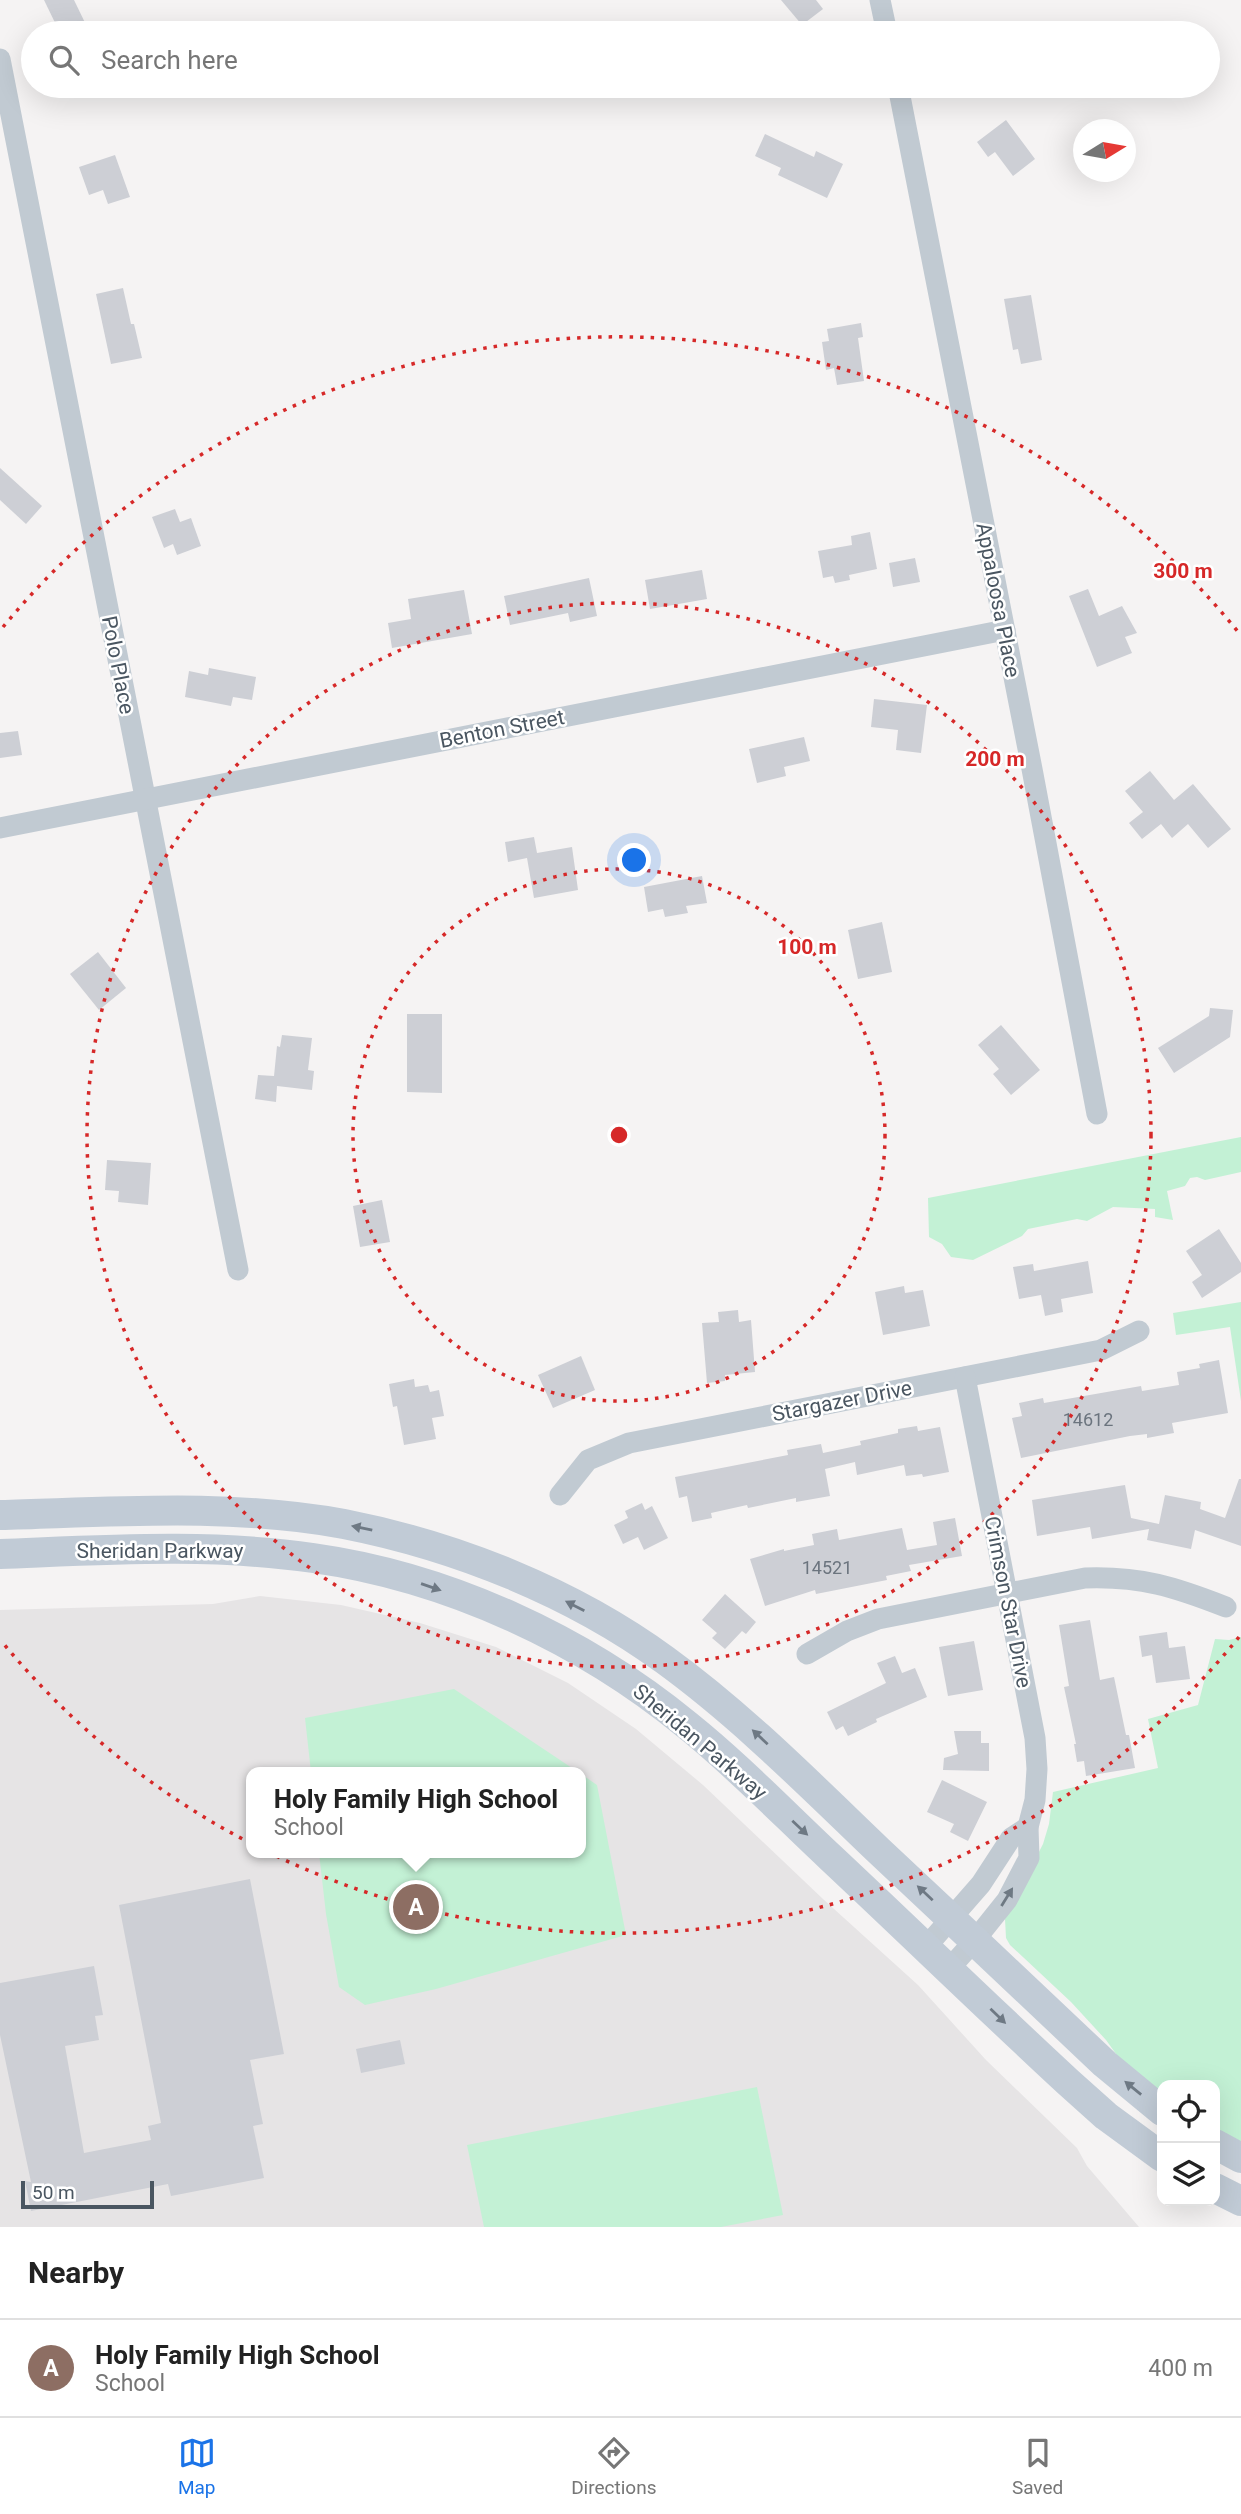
<!DOCTYPE html>
<style>
body{margin:0;font-family:Roboto,sans-serif;background:#f2f2f2;color:#222}
.controls{position:absolute;right:21px;bottom:21px;display:grid;overflow:hidden;border-radius:14px;box-shadow:0 7px 28px #0002}
.controls button{width:63px;height:63px;display:grid;place-items:center;padding:0;border:0;border-bottom:2px solid #e0e0e0;background:#fff;color:#222;font:35px sans-serif}
.compass{position:absolute;left:1073px;top:119px;width:63px;height:63px;border-radius:50%;background:#fff;box-shadow:0 7px 28px #0002;rotate:79deg}
.scale{position:absolute;left:21px;bottom:18px;width:133px;box-sizing:border-box;padding-left:7px;border:4px solid #4a5661;border-top:0;font-size:19px;line-height:24px;white-space:nowrap;color:#4a5661;-webkit-text-stroke:5px #fff;paint-order:stroke}
.you{position:absolute;left:635px;top:861px;width:24px;height:24px;margin:-18px;border:5px solid #fff;border-radius:50%;background:#1a73e8;box-shadow:0 0 0 10px #1a73e833}
.badge{display:grid;place-items:center;width:46px;height:46px;border-radius:50%;background:#1a73e8;color:#fff;font-size:23px;font-weight:700}
.pin{position:absolute;translate:-50% -50%;border:4px solid #fff;box-shadow:0 2px 7px #0006}
.popup{position:absolute;left:246px;top:1767px;width:340px;height:91px;box-sizing:border-box;display:grid;place-content:center;border-radius:14px;background:#fff;filter:drop-shadow(0 2px 5px #0005);font-size:23px;white-space:nowrap;color:#767676}
.popup b{font-size:26px;color:#222}
.popup::after{content:'';position:absolute;left:50%;top:100%;margin-left:-14px;border:14px solid transparent;border-top-color:#fff}
.list{margin:0;padding:0;list-style:none}
h2{display:flex;justify-content:space-between;align-items:center;height:91px;margin:0;padding:0 28px;font-size:30px}
h2 small{font-size:23px;font-weight:400;color:#767676}
.list li{display:grid;grid-template-columns:46px 1fr auto;gap:21px;align-items:center;box-sizing:border-box;height:98px;padding:0 28px;border-top:2px solid #e0e0e0}
.list b{display:block;font-size:26px;white-space:nowrap}
.list p{margin:0;font-size:23px;white-space:nowrap;color:#767676}
.list em{font-size:23px;font-style:normal;color:#767676}
.icon{flex:none;width:38px;height:38px;fill:none;stroke:currentColor;stroke-width:2;stroke-linecap:round;stroke-linejoin:round}
.map{position:relative;flex:none;width:1241px;height:2227px;overflow:hidden}
.search{position:absolute;background:#fff;box-shadow:0 7px 28px #0002;left:21px;right:21px;top:21px;height:77px;display:flex;align-items:center;gap:18px;box-sizing:border-box;padding:0 24px;border-radius:38px;color:#767676;font-size:26px}
.sheet{height:189px;background:#fff}
nav{display:flex;justify-content:space-around;align-items:center;box-sizing:border-box;height:98px;border-top:2px solid #e0e0e0;background:#fff;font-size:19px;color:#767676}
nav a{display:grid;justify-items:center;gap:4px}
nav .on{color:#1a73e8}
.map>svg:first-child{display:block}
.education{fill:#e6e4e5;fill-rule:evenodd}
.green{fill:#c3f1d5}
.building{fill:#cdcfd5}
.lines{fill:none;stroke-linecap:round;stroke-linejoin:round}
.street{stroke:#c1cad2;stroke-width:21}
.secondary{stroke:#c1cbd6;stroke-width:30}
.oneway{fill:#6e7984}
.oneway2{fill:#6e7983}
.ring{fill:none;stroke:#d62828;stroke-width:3.5;stroke-dasharray:3.5 7}
.labels{text-anchor:middle;dominant-baseline:central;stroke-width:5;stroke-linejoin:round;paint-order:stroke}
.number-label{font-size:18px;fill:#6b747e}
.street-label{font-size:21px;fill:#4a5661;stroke:#fff}
.centre{fill:#d62828;stroke:#fff;stroke-width:3.5}
.ring-label{font-size:21px;text-anchor:middle;font-weight:bold;fill:#d62828;stroke:#fff;stroke-width:5;stroke-linejoin:round;paint-order:stroke}
</style>
<div class="map">
<svg width="1241" height="2227" viewBox="0 0 1241 2227">
<rect width="100%" height="100%" fill="#f5f3f3"/>
<path class="education" d="M260 1596 341 1605 420 1623 496 1647 568 1683 636 1729 703 1785 823 1899 918 1985 986 2060 1077 2148 1087 2166 1139 2227H0V1610L213 1604ZM252 1772H580V1853H252Z"/>
<g class="green">
<path d="M1241 1137V1172L1205 1180 1197 1177 1190 1178 1185 1186 1167 1191 1173 1220 1155 1217V1209L1113 1207 1087 1221 1077 1219 1028 1229 1022 1236 973 1260 951 1257 942 1244 929 1237 928 1198Z"/>
<path d="M1241 1302V1401L1230 1327 1176 1335 1173 1313Z"/>
<path d="M1241 1637V2142L1215 2129V2085H1162V2095L1124 2065 1106 2040 1071 2002 1010 1945 1006 1938 1005 1919 1043 1844 1049 1824 1053 1792 1158 1768 1148 1719 1198 1705 1215 1639 1229 1640Z"/>
<path d="M454 1689 578 1772H311L305 1718Z"/>
<path d="M581 1774 597 1785 626 1935 436 1989 365 2005 339 1987 326 1914 319 1853H580Z"/>
<path d="M757 2087 783 2215 721 2227H484L467 2145Z"/>
</g>
<g class="building">
<path d="M44 0H74L90 33H60Z"/>
<path d="M781 0H816L823 9 802 25Z"/>
<path d="M1006 120 1035 159 1013 176 995 152 988 157 977 142Z"/>
<path d="M765 134 814 157 816 151 843 164 827 198 778 175 781 168 755 156Z"/>
<path d="M115 155 130 197 108 204 103 190 89 195 79 167Z"/>
<path d="M123 288 131 324H134L142 358 111 364 96 294Z"/>
<path d="M1031 295 1042 360 1021 364 1018 349 1013 350 1004 299Z"/>
<path d="M861 323 863 337 858 338 864 381 837 385 834 368 826 370 822 342 829 341 827 329Z"/>
<path d="M0 468 42 506 26 524 0 500Z"/>
<path d="M175 509 180 522 191 518 201 546 177 555 173 544 164 548 152 517Z"/>
<path d="M870 532 877 569 849 575 850 580 835 583 833 576 823 578 818 551 852 545 851 536Z"/>
<path d="M915 558 920 582 893 587 889 563Z"/>
<path d="M702 570 707 599 650 609 645 580Z"/>
<path d="M589 578 597 616 570 622 568 613 510 625 504 596Z"/>
<path d="M1088 589 1099 616 1122 606 1137 633 1125 637 1132 653 1097 667 1069 596Z"/>
<path d="M464 590 472 634 392 648 388 623 411 619 408 599Z"/>
<path d="M209 668 256 677 252 700 233 697 231 706 185 697 189 671 208 675Z"/>
<path d="M874 699 927 705 921 753 896 750 898 730 871 727Z"/>
<path d="M18 731 22 755 0 758V733Z"/>
<path d="M804 737 810 761 784 767 786 776 757 783 749 749Z"/>
<path d="M1150 771 1174 800 1193 784 1231 829 1208 848 1188 824 1172 838 1161 824 1142 839 1129 823 1143 812 1125 791Z"/>
<path d="M534 837 537 853 572 847 578 890 534 898 527 858 508 862 505 842Z"/>
<path d="M702 876 707 903 686 906 688 913 665 917 663 909 648 912 644 887Z"/>
<path d="M882 922 892 972 858 979 848 930Z"/>
<path d="M98 952 126 988 99 1010 70 974Z"/>
<path d="M1210 1008 1233 1010 1230 1037 1174 1073 1158 1048 1209 1016Z"/>
<path d="M407 1014H442V1093L407 1092Z"/>
<path d="M1001 1025 1040 1070 1011 1095 993 1074 999 1069 978 1045Z"/>
<path d="M282 1035 312 1038 308 1070 314 1071 312 1090 277 1086 276 1102 255 1099 258 1075 274 1076 277 1046 280 1047Z"/>
<path d="M107 1160 151 1163 148 1205 118 1202 119 1191 105 1190Z"/>
<path d="M382 1200 390 1242 360 1247 353 1206Z"/>
<path d="M1219 1229 1241 1263V1272L1202 1298 1192 1282 1202 1275 1186 1251Z"/>
<path d="M1088 1261 1093 1293 1061 1299 1063 1312 1045 1316 1041 1295 1019 1299 1013 1267 1033 1264 1034 1271Z"/>
<path d="M904 1286 905 1293 923 1290 930 1326 883 1335 875 1292Z"/>
<path d="M738 1310 739 1322 751 1320 755 1372 725 1375V1381L707 1383 702 1323 719 1322 718 1312Z"/>
<path d="M581 1356 595 1390 553 1408 538 1375Z"/>
<path d="M1219 1360 1228 1413 1172 1423 1174 1433 1147 1438V1434L1130 1436 1021 1458 1012 1418 1022 1416 1019 1403 1043 1398 1044 1403 1141 1386 1142 1391 1179 1385 1177 1372 1200 1368 1199 1364Z"/>
<path d="M414 1379 415 1387 428 1385 430 1392 439 1390 444 1416 432 1418 436 1439 404 1445 397 1406 393 1407 389 1384Z"/>
<path d="M917 1426 918 1431 940 1427 949 1472 923 1477 922 1474 906 1476 904 1465 857 1475 855 1462 825 1469 830 1496 796 1502V1498L748 1508 747 1505 711 1513 712 1518 692 1522 687 1496 679 1498 675 1477 788 1455 787 1450 821 1444 823 1453 861 1445 860 1441 898 1433V1429Z"/>
<path d="M1239 1479H1241V1546L1195 1530 1191 1549 1147 1540 1149 1529 1092 1539 1090 1527 1037 1536 1032 1500 1125 1485 1131 1518 1159 1524 1165 1495 1201 1502 1200 1509 1225 1518Z"/>
<path d="M642 1503 645 1510 652 1506 668 1538 644 1550 638 1537 623 1544 614 1525 628 1518 625 1511Z"/>
<path d="M955 1518 962 1556 909 1565 911 1571 886 1576 887 1580 816 1594 815 1590 765 1606 750 1559 784 1549V1551L814 1545 812 1534 837 1529 839 1540 902 1528 907 1550 937 1545 933 1522Z"/>
<path d="M725 1594 756 1622 746 1634 742 1631 725 1649 712 1638 717 1633 702 1620Z"/>
<path d="M1090 1620 1100 1680 1114 1677 1126 1735H1129L1135 1768 1086 1776 1084 1761 1077 1762 1074 1744H1076L1064 1687 1069 1686 1059 1625Z"/>
<path d="M1167 1632 1169 1648 1185 1646 1190 1679 1156 1683 1152 1655 1142 1657 1139 1636Z"/>
<path d="M974 1641 983 1690 948 1696 939 1647Z"/>
<path d="M895 1656 902 1673 915 1668 927 1697 876 1719 877 1722 848 1736 843 1726 836 1730 827 1712 886 1683 877 1663Z"/>
<path d="M954 1731H981V1743H989V1771L943 1770 944 1758 958 1754Z"/>
<path d="M942 1780 987 1802 968 1841 950 1832 954 1824 927 1812Z"/>
<path d="M250 1879 284 2054 250 2060 263 2124 253 2126 264 2178 171 2196 168 2184 31 2211 25 2181 31 2182 0 2035V1983L94 1966 103 2015 95 2016 99 2040 65 2046 84 2153 151 2140 148 2126 161 2123 119 1905Z"/>
<path d="M400 2040 405 2064 361 2073 356 2049Z"/>
</g>
<g class="lines">
<g class="street">
<path d="M880 0 887 33"/>
<path d="M0 59 238 1270"/>
<path d="M898 86 1032 769 1097 1114"/>
<path d="M0 828 1005 630"/>
<path d="M560 1495 588 1460 629 1443 1101 1350 1139 1331"/>
<path d="M807 1654 847 1631 878 1619 1085 1578C1141 1576 1175 1587 1226 1607"/>
<path d="M926 1947 981 1884 1011 1838 1028 1827"/>
<path d="M949 1969 975 1940 1007 1900 1029 1858 1028 1827 1035 1800 1037 1769 1035 1738 965 1377"/>
</g>
<g class="secondary">
<path d="M0 1515C114 1512 230 1503 344 1524 456 1546 572 1592 665 1660 742 1716 809 1784 878 1850 954 1921 1029 1992 1105 2064L1162 2111"/>
<path d="M0 1554C105 1550 209 1543 313 1558 448 1577 582 1639 687 1725 738 1766 783 1813 830 1857 910 1932 988 2008 1068 2082L1106 2116 1162 2157"/>
<path d="M1215 2144 1241 2158"/>
<path d="M1215 2188 1241 2201"/>
</g>
</g>
<defs><path id="oneway-solid" d="M-6-.8H1V-3.2L6.5 0L1 3.2V.8H-6Z" transform="scale(1.75)"/></defs>
<g class="oneway">
<use href="#oneway-solid" transform="translate(362 1528) rotate(-168)"/>
<use href="#oneway-solid" transform="translate(431 1587) rotate(19)"/>
<use href="#oneway-solid" transform="translate(575 1606) rotate(-153)"/>
<use href="#oneway-solid" transform="translate(760 1737) rotate(-137)"/>
<use href="#oneway-solid" transform="translate(800 1828) rotate(43)"/>
<use href="#oneway-solid" transform="translate(925 1893) rotate(-137)"/>
<use href="#oneway-solid" transform="translate(998 2016) rotate(44)"/>
<use href="#oneway-solid" transform="translate(1133 2088) rotate(-141)"/>
</g>
<use class="oneway2" href="#oneway-solid" transform="translate(1007 1897) rotate(-58)"/>
<g class="ring">
<circle cx="619" cy="1135" r="266"/>
<circle cx="619" cy="1135" r="532"/>
<path d="M1239 1637A798 798 0 0 1 3 1643M3 627A798 798 0 0 1 1239 633"/>
</g>
<g class="labels">
<g class="number-label">
<text x="1088" y="1419">14612</text>
<text x="827" y="1567">14521</text>
</g>
<g class="street-label">
<text transform="translate(998 600) rotate(79)">Appaloosa Place</text>
<text transform="translate(118 665) rotate(79)">Polo Place</text>
<text transform="translate(502 729) rotate(-11)">Benton Street</text>
<text transform="translate(842 1401) rotate(-11)">Stargazer Drive</text>
<text x="160" y="1551">Sheridan Parkway</text>
<text transform="translate(1008 1602) rotate(79)">Crimson Star Drive</text>
<text transform="translate(700 1742) rotate(40)">Sheridan Parkway</text>
</g>
</g>
<circle cx="619" cy="1135" r="10" class="centre"/>
<g class="ring-label">
<text x="1183" y="578">300 m</text>
<text x="995" y="766">200 m</text>
<text x="807" y="954">100 m</text>
</g>
</svg>
<div class="controls">
<button><svg class="icon" aria-label="locate" viewBox="0 0 24 24"><circle cx="12" cy="12" r="6"/><path d="M12 2v4M12 18v4M2 12h4M18 12h4"/></svg></button>
<button><svg class="icon" aria-label="layers" viewBox="0 0 24 24"><path d="M12 4l9 5-9 5-9-5zM3 14l9 5 9-5"/></svg></button>
</div>
<svg class="compass" viewBox="-18 -18 36 36"><path d="M0-13l5 13h-10z" fill="#e53935"/><path d="M0 13l5-13h-10z" fill="#767676"/></svg>
<div class="scale">50 m</div>
<div class="you"></div>
<div class="pin badge" style="left:416px;top:1907px;background:#8d6e63">A</div>
<div class="popup"><b>Holy Family High School</b>School</div>
<div class="search"><svg class="icon" aria-label="search" viewBox="0 0 24 24"><circle cx="10" cy="10" r="6"/><path d="M15 15l6 6"/></svg>Search here</div>
</div>
<section class="sheet">
<h2>Nearby<small></small></h2>
<ul class="list">
<li><span class="badge" style="background:#8d6e63">A</span><div><b>Holy Family High School</b><p>School</p></div><em>400 m</em></li>
</ul>
</section>
<nav>
<a class="on"><svg class="icon" aria-label="map" viewBox="0 0 24 24"><path d="M3 6l6-2 6 2 6-2v14l-6 2-6-2-6 2zM9 4v14M15 6v14"/></svg>Map</a>
<a><svg class="icon" aria-label="directions" viewBox="0 0 24 24"><path d="M12 3l9 9-9 9-9-9zM9 14v-3h6M13 9l2 2-2 2"/></svg>Directions</a>
<a><svg class="icon" aria-label="saved" viewBox="0 0 24 24"><path d="M7 4h10v16l-5-4-5 4z"/></svg>Saved</a>
</nav>
